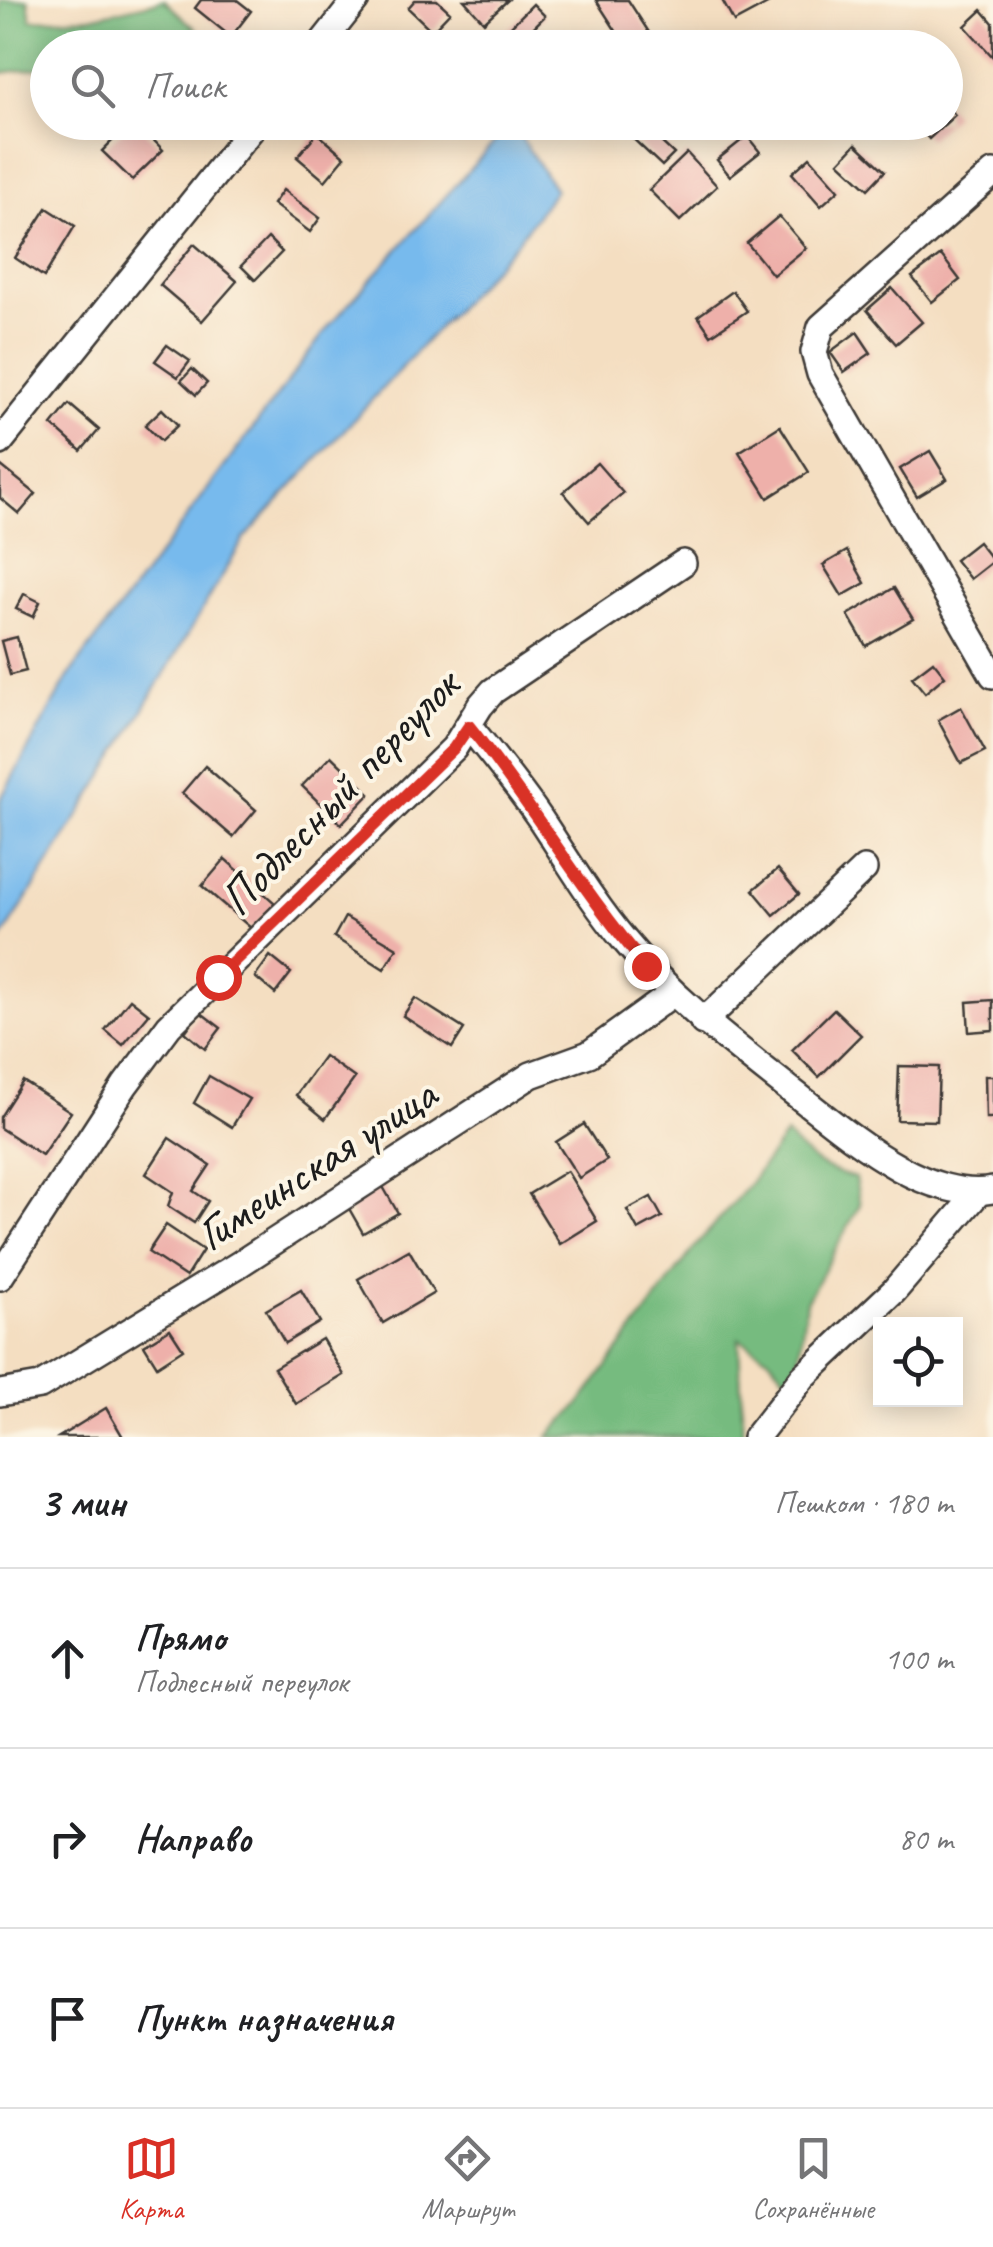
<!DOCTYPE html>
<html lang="ru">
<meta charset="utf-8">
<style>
body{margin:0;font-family:Caveat,sans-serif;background:#f6f6f6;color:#202124}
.controls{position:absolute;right:30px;bottom:30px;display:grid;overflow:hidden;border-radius:0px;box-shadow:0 5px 25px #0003}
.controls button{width:90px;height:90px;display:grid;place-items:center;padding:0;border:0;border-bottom:2px solid #e0e0e0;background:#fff;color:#202124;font:50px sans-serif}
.stop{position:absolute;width:30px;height:30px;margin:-22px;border:8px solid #d93025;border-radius:50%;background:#fff}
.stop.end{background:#d93025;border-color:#fff;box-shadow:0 2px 10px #0008}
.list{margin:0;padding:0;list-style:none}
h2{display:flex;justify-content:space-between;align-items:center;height:130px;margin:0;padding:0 40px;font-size:42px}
h2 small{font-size:32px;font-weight:400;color:#757577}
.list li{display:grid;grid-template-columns:65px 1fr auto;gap:30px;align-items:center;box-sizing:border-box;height:180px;padding:0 40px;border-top:2px solid #e0e0e0}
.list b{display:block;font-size:38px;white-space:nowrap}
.list p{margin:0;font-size:32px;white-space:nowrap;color:#757577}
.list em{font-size:32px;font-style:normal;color:#757577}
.icon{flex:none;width:55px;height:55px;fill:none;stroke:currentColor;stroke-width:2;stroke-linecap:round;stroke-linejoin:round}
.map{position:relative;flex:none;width:993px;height:1437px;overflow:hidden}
.search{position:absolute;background:#fff;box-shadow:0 5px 25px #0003;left:30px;right:30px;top:30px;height:110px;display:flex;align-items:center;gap:25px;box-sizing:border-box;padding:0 35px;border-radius:55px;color:#757577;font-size:38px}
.sheet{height:670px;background:#fff}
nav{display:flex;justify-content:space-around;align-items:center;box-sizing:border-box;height:140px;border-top:2px solid #e0e0e0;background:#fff;font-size:28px;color:#757577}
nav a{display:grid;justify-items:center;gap:5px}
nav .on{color:#d93025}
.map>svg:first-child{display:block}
.forest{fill:#76bb7f;stroke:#496c4e;stroke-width:2.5}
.water{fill:#77baed;stroke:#4a6b84;stroke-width:2.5}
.building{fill:#eeb0aa}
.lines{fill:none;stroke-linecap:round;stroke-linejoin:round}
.minor-casing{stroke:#3c3935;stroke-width:30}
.minor{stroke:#fff;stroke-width:25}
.route{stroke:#d93025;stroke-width:12}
.labels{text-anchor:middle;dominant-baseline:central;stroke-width:8;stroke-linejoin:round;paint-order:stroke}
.street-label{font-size:48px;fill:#1c1c1c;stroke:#fcf5e5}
</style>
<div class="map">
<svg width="993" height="1437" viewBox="0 0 993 1437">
<rect width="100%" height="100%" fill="#fcf5e5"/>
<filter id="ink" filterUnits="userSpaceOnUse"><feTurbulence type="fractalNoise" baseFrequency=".01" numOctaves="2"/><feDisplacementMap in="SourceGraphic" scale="20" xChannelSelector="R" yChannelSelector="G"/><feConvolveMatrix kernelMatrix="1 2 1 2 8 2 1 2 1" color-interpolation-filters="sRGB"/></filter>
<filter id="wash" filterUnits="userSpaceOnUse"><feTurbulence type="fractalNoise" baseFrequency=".0048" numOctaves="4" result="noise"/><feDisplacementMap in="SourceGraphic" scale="40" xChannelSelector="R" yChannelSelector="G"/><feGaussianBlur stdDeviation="2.25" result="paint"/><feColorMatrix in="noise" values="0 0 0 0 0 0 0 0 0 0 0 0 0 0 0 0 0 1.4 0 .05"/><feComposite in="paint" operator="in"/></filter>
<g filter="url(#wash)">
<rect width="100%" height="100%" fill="#f4dec1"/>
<g class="forest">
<path d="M0 0H28L31 20 91 17 164 0 209 41 191 48H48L47 67 0 73Z"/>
<path d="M786 1134C806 1159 824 1170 855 1178L860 1205 806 1302 799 1357 788 1379 768 1357 739 1339 743 1437H548L578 1406 694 1248 750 1183Z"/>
</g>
<path class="water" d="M517 131 555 190 517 242 244 539 114 759 0 942V800L68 677 329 326 497 139Z"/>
<g id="blocks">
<g class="building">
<path d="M201 0H237L251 11 231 37 195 8Z"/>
<path d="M415 0H437L450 12 432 31 408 8Z"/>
<path d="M464 0H508L484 22Z"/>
<path d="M596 0H628L652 37 636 48H627Z"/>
<path d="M722 0H775L734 22Z"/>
<path d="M533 4 545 16 513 48H489Z"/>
<path d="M982 10 993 23V57L965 26Z"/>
<path d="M946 104 955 115 929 139 914 122H946Z"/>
<path d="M131 122H136L163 150 132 180 102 151Z"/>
<path d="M640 122 674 154 662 166 628 134Z"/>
<path d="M317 133 345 157 325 181 297 157Z"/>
<path d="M747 136 760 152 730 176 717 160Z"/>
<path d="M856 144 885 171 868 189 839 162Z"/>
<path d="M687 153 717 186 680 221 649 190Z"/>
<path d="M810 157 839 190 821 206 792 173Z"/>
<path d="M283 190 320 218 310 232 273 204Z"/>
<path d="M47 208 75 226 44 277 15 258Z"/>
<path d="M779 216 806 248 773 275 747 243Z"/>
<path d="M268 238 282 252 255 280 241 266Z"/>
<path d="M194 244 237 281 202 321 160 285Z"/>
<path d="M941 255 960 280 932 302 912 277Z"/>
<path d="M892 288 922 322 896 344 867 310Z"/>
<path d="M733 291 747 311 711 335 698 316Z"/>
<path d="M857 332 871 353 844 372 830 352Z"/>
<path d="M167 345 190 361 178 377 155 361Z"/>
<path d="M192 369 207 383 196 395 181 381Z"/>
<path d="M69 404 99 430 81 451 52 425Z"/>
<path d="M162 409 178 425 161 441 145 425Z"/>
<path d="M780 426 809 472 768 498 739 452Z"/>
<path d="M930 451 947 479 917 497 900 469Z"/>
<path d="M597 463 623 493 589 522 563 492Z"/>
<path d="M0 465 36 494 19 514 0 498Z"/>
<path d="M978 542 993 561 970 579 955 560Z"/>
<path d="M847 551 865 583 842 596 823 565Z"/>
<path d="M894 588 913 619 866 646 848 615Z"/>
<path d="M24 594 40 602 33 617 16 609Z"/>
<path d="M17 637 26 671 10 675 1 641Z"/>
<path d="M933 661 945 676 925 693 912 677Z"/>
<path d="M961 707 985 751 961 763 938 720Z"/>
<path d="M331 756 370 794 341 824 302 786Z"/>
<path d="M205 766 256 810 233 837 182 793Z"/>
<path d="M225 859 275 903 252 929 202 886Z"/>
<path d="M778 869 799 894 774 915 753 890Z"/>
<path d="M345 917 397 948 384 969 334 937Z"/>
<path d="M270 956 291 973 275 994 255 977Z"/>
<path d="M415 998 464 1029 452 1048 403 1016Z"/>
<path d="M130 999 149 1014 123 1045 105 1030Z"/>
<path d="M993 1000V1030L969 1032 967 1002Z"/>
<path d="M834 1009 861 1035 819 1077 792 1050Z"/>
<path d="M200 1012 221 1028 205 1049 185 1032Z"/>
<path d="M324 1056 355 1078 325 1119 296 1095Z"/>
<path d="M899 1066 939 1067 937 1121 897 1120Z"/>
<path d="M209 1076 249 1099 232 1127 194 1103Z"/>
<path d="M985 1076H993V1118H986Z"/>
<path d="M23 1081 71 1112 42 1155 0 1128V1117Z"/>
<path d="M584 1124 607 1160 579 1178 556 1142Z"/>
<path d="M169 1138 210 1165 193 1191 208 1201 194 1223 168 1206 173 1192 146 1174Z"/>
<path d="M567 1171 597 1221 560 1244 529 1194Z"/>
<path d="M382 1185 398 1213 363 1233 347 1205Z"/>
<path d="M651 1197 662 1217 638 1230 627 1210Z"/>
<path d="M166 1225 203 1250 186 1277 148 1252Z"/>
<path d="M409 1250 434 1293 383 1323 358 1279Z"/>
<path d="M301 1290 320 1322 285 1343 266 1310Z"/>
<path d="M170 1329 183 1349 157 1366 144 1345Z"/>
<path d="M322 1339 344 1375 296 1404 274 1368Z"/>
<path d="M106 1408 123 1437H59Z"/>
</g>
</g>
</g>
<g filter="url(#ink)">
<use href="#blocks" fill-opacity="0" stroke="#3c3935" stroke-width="2.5"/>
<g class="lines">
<g class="minor-casing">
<g id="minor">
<path d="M318 48 356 0"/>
<path d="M993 173 821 327 814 352 820 374 993 675"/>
<path d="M0 442 257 122"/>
<path d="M469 726C493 756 517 785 539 817 567 859 592 902 625 941 673 999 730 1042 788 1088 824 1116 859 1146 899 1168 926 1183 962 1196 993 1190"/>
<path d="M703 1022 864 869"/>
<path d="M0 1277 125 1085 169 1026 454 748 480 706 493 691 683 563"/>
<path d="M0 1393 40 1386 238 1265 531 1075 589 1054 672 994"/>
<path d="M756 1437 803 1377 894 1291 977 1194"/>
</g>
</g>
<use href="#minor" class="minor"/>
</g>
</g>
<g class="lines" filter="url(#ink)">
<path class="route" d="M218 977 454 748 469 726C532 804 581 890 646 966"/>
</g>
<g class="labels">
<g class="street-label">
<text transform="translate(339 792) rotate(-46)">Подлесный переулок</text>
<text transform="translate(316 1164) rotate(-33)">Гимеинская улица</text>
</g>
</g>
</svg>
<div class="controls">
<button><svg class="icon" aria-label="locate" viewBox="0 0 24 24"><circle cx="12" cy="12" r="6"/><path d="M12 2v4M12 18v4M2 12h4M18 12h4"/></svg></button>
</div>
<div class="stop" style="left:218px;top:977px"></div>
<div class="stop end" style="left:646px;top:966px"></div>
<div class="search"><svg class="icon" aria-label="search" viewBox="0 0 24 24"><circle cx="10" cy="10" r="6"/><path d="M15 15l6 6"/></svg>Поиск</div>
</div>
<section class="sheet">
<h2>3 мин<small>Пешком · 180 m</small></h2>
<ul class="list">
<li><svg class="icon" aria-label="ahead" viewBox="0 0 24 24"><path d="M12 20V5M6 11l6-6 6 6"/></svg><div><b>Прямо</b><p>Подлесный переулок</p></div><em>100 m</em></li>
<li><svg class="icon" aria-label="right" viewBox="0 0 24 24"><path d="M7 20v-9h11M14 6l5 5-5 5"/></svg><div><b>Направо</b></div><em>80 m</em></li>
<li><svg class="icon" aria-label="arrive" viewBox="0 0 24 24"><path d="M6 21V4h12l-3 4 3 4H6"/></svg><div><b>Пункт назначения</b></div></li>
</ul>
</section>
<nav>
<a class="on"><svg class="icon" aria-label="map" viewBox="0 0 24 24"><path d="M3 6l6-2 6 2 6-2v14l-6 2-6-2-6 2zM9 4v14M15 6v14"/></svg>Карта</a>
<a><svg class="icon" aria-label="directions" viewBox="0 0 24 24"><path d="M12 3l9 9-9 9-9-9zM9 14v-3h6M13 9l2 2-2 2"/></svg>Маршрут</a>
<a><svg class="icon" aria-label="saved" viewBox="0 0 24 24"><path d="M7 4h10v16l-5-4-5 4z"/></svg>Сохранённые</a>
</nav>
